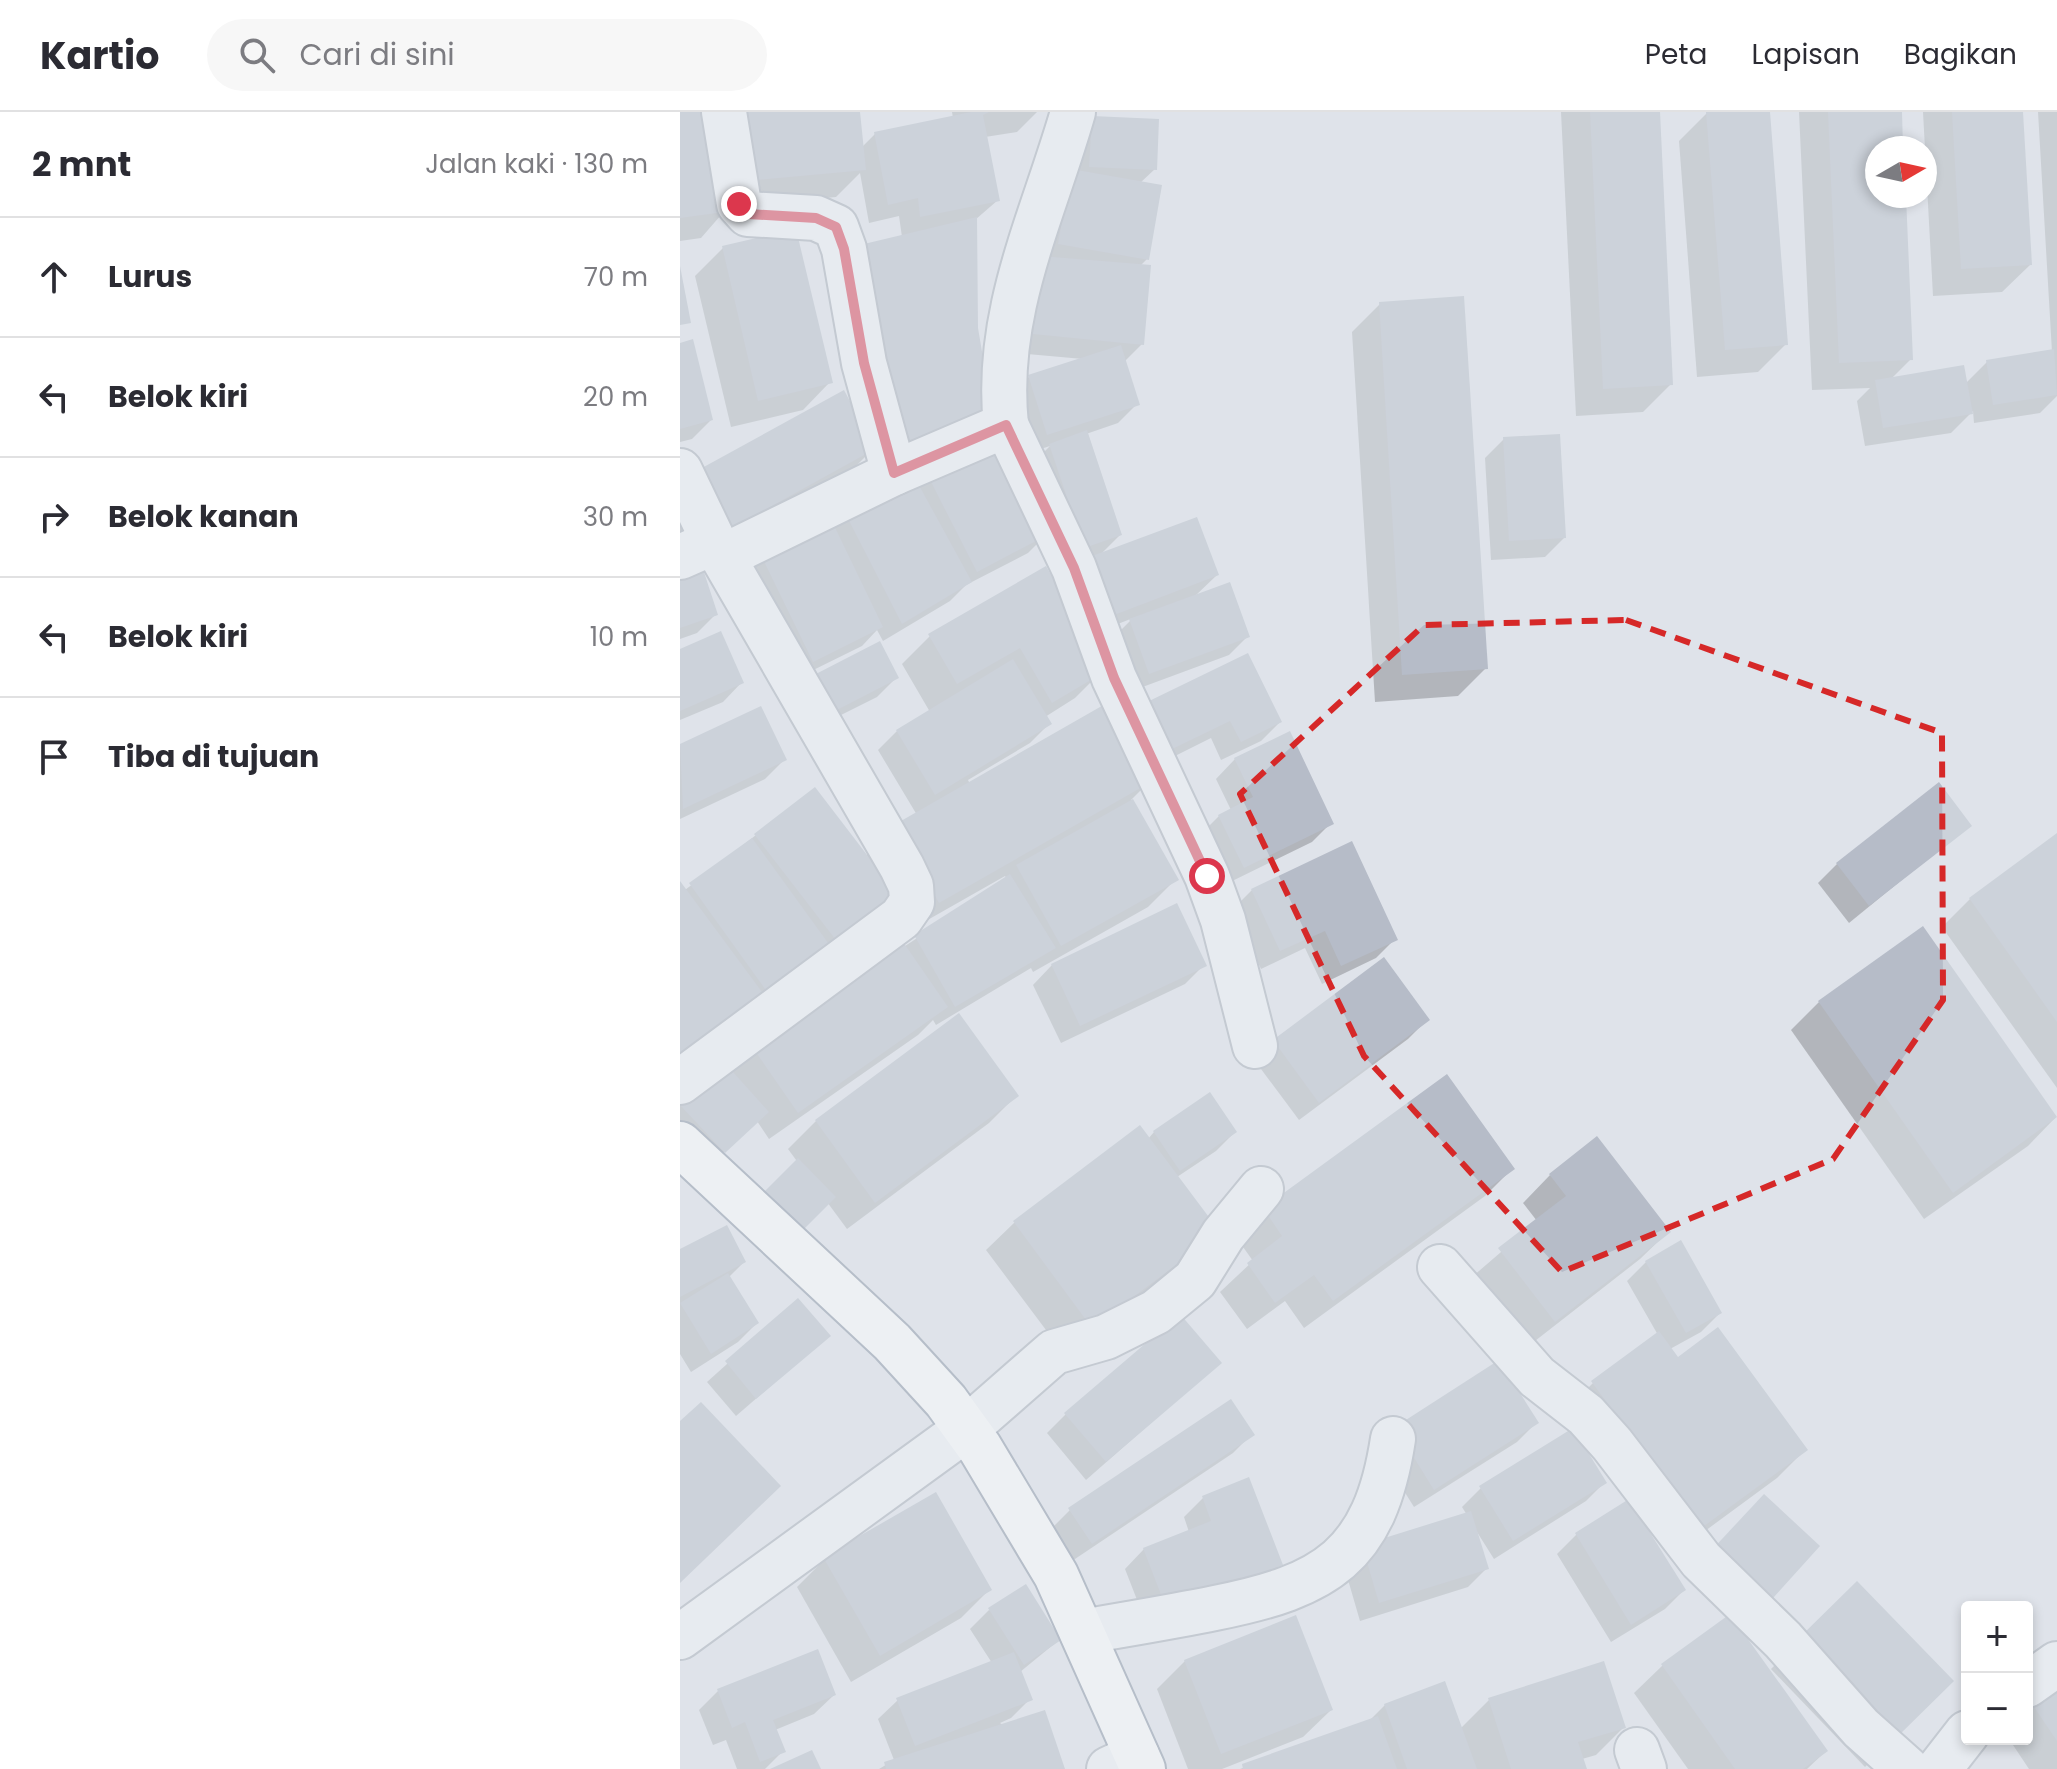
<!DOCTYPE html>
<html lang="id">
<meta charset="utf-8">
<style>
body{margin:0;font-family:Poppins,sans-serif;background:#f7f7f7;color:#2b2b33}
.controls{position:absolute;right:24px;bottom:24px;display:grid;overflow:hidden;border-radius:8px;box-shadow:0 4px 12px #0003}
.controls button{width:72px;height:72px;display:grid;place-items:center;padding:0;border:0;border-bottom:2px solid #e1e1e2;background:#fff;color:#2b2b33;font:40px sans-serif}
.compass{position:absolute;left:1185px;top:24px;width:72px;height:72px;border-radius:50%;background:#fff;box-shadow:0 4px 12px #0003;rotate:81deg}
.stop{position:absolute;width:24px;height:24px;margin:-18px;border:6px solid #dc374d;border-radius:50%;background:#fff}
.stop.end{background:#dc374d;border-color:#fff;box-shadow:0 2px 8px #0008}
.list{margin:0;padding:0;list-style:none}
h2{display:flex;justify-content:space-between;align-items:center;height:104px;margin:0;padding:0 32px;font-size:34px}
h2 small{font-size:26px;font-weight:400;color:#7c7c81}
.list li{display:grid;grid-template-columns:52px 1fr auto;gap:24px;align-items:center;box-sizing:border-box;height:120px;padding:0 32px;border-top:2px solid #e1e1e2}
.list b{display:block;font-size:30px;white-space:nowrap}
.list em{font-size:26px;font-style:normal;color:#7c7c81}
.icon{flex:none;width:44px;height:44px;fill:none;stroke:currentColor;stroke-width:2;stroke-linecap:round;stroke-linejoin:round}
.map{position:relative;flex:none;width:1377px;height:1657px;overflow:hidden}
header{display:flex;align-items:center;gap:48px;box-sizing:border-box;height:112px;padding:0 40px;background:#fff;border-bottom:2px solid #e1e1e2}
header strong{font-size:38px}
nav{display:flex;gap:44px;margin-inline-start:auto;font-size:28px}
.search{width:560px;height:72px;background:#f7f7f7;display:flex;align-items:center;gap:20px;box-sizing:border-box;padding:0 28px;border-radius:44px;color:#7c7c81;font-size:30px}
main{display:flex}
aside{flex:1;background:#fff}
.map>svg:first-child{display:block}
.shadow{fill:#0003}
.building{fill:#b6bcc8}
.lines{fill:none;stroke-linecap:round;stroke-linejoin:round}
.minor-casing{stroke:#a4aab5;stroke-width:48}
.highway-casing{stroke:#8590a2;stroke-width:48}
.minor{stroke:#f2f4f8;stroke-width:44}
.highway{stroke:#fff;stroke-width:44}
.route{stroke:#dc374d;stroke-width:10}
.marked{fill:none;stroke:#d62828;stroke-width:6;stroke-dasharray:16 10;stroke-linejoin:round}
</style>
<header>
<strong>Kartio</strong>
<div class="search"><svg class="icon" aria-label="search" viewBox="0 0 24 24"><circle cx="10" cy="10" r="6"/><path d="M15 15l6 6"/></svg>Cari di sini</div>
<nav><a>Peta</a><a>Lapisan</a><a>Bagikan</a></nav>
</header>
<main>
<aside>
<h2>2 mnt<small>Jalan kaki · 130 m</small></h2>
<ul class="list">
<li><svg class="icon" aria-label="ahead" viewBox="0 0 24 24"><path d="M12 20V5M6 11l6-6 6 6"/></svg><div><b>Lurus</b></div><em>70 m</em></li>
<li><svg class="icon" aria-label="left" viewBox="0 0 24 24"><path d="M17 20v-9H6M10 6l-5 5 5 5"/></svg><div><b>Belok kiri</b></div><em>20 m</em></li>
<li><svg class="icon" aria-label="right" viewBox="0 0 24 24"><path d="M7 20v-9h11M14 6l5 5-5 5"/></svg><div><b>Belok kanan</b></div><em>30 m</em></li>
<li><svg class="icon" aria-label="left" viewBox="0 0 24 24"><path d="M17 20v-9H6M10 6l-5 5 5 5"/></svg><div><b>Belok kiri</b></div><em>10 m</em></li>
<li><svg class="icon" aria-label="arrive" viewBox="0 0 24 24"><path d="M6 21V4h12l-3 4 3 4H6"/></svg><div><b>Tiba di tujuan</b></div></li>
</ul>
</aside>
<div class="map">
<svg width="1377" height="1657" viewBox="0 0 1377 1657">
<rect width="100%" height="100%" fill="#dfe3ea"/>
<g class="shadow">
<path d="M0 0H178L182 35 195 22 273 6 272 0H357L337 20 305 25 318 88 295 108 296 217 310 299 203 349 222 125 219 104 189 111 180 61 156 85 48 95 21 126 0 129Z"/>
<path d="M881 0H978L991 272 963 300 896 304Z"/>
<path d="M1088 0 1106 232 1078 260 1017 265 999 29 1027 1Z"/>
<path d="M1119 0H1220L1221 36H1197V84H1224L1231 247 1211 267 1285 272 1307 250 1372 240 1358 0H1377V284L1360 301 1294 311 1293 299 1271 321 1185 334 1177 289 1190 276 1132 278Z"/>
<path d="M1243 0H1341L1350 153 1322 180 1253 184Z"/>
<path d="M412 6 475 57 460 71 467 147 460 154 462 232 444 250 457 292 438 311 406 322 440 423 419 444 537 463 514 485 568 524 549 543 449 580 431 528 453 506 415 521 385 454 351 353 370 334 348 341 330 284 349 265 403 247 335 241Z"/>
<path d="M43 136 150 270 123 298 51 315 15 164Z"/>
<path d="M700 192 806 556 778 584 695 590 672 220Z"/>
<path d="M0 233 31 308 12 327 0 330Z"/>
<path d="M824 327 884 426 865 445 811 448 805 346Z"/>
<path d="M193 337 165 365 15 447 0 422V376Z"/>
<path d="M248 364 367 422 348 441 286 473 270 489 203 529 197 518 182 534 113 568 59 456Z"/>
<path d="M0 457 36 502 17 521 0 527Z"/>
<path d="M365 457 423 558 395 586 365 605 369 612 350 631 288 668 290 672 469 670 451 688 496 767 468 795 353 860 351 856 256 913 253 908 238 923 89 1027 77 1009 24 1059 0 1032V993L44 953 327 767 325 764 230 818 66 899 0 772 5 778 76 723 186 744 215 715 237 703 198 638 217 619 250 600 222 552 250 524Z"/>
<path d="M199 532 216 566 197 585 131 618Z"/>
<path d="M0 539 62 570 43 590 0 608Z"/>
<path d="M467 592 600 610 581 629 541 648 531 626 469 657Z"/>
<path d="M80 596 104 648 85 667 0 707V634Z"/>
<path d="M555 647 651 711 632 730 544 773 520 723 539 704 551 698 536 667Z"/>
<path d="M1289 713 1169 811 1138 771 1157 752Z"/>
<path d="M1377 724V976L1262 815 1290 787Z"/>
<path d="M572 778 715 827 696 846 642 872 625 836 581 857 553 797Z"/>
<path d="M704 848 747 908 728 927 619 1008 575 949Z"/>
<path d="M372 853H524L505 872 381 931 353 873Z"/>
<path d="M1139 890 1375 1006 1348 1034 1244 1107 1111 918Z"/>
<path d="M336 984 309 1011 167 1117 108 1037 136 1009Z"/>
<path d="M460 1016 468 1027 474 1020H555L536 1039 497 1065 510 1148 384 1242 306 1138 334 1111Z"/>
<path d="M833 1056 805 1084 624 1216 605 1189 567 1217 540 1180 573 1149 556 1125 584 1097Z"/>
<path d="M870 1063 988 1120 960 1147 846 1236 792 1165 857 1109 843 1091Z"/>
<path d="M0 1139 64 1150 48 1166 77 1211 58 1230 11 1260 0 1242Z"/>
<path d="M966 1150 1040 1201 1021 1220 990 1237 997 1247 1125 1338 1097 1366 991 1444 956 1396 954 1397 1004 1478 985 1497 931 1530 877 1442 896 1423 951 1388 885 1299 913 1271 978 1223 947 1169Z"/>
<path d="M118 1188 148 1224 56 1304 27 1270Z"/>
<path d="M539 1251 406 1368 367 1321 386 1302Z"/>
<path d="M856 1311 837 1330 734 1395 697 1336Z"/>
<path d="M572 1322 553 1341 392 1449 371 1417 390 1398Z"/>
<path d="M925 1370 906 1389 814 1447 797 1420 807 1456 788 1475 680 1509 664 1454 787 1403 782 1395 801 1376Z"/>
<path d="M523 1386 601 1452 581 1471 468 1516 445 1457 464 1437 509 1420 504 1405Z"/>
<path d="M145 1447 309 1478 281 1506 171 1570 117 1475Z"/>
<path d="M1177 1472 1271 1569 1185 1655 1091 1557Z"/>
<path d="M309 1498 379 1528 340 1560 350 1587 331 1606 320 1611 383 1657H199L214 1648 198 1607 218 1588 312 1551 290 1517Z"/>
<path d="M1050 1505 1146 1639 1127 1657H1008L954 1581 982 1554Z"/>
<path d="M137 1540 154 1583 134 1602 95 1618 103 1639 85 1657H57L46 1628 33 1633 19 1598 38 1579Z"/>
<path d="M505 1549 651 1598 623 1625 542 1657H508L477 1577Z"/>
<path d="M1377 1573V1657H1349L1329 1627H1347V1595Z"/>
<path d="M809 1588 944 1615 916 1643 902 1647 905 1657H560L689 1609 705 1593 780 1617Z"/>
</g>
<g class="building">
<path d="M0 0H29L51 99 0 106Z"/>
<path d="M59 0H180L186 58 66 69Z"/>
<path d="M291 0H309L303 3 320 89 240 105 238 86 208 93 194 20Z"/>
<path d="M910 0H980L993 273 923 277Z"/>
<path d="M1026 0H1090L1108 233 1045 238Z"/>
<path d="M1148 0H1222L1223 36H1197V84H1226L1233 248 1159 251Z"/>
<path d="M1272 0H1343L1352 153 1281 157Z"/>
<path d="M412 4 479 7 477 58 409 55Z"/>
<path d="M391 57 482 73 469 148 378 132Z"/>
<path d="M297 105 298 216 312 299 222 331 197 235 184 132Z"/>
<path d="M116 117 153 271 78 289 42 134Z"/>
<path d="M360 144 471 153 464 233 353 222Z"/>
<path d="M0 154 11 211 0 213Z"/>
<path d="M784 184 808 557 722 563 699 190Z"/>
<path d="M13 227 33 308 0 317V231Z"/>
<path d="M441 233 460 293 367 323 348 263Z"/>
<path d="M1374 237 1377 283 1313 293 1306 248Z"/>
<path d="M1284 253 1293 302 1203 316 1195 268Z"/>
<path d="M164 278 195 337 43 421 11 362Z"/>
<path d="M407 318 442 423 404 436 369 332Z"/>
<path d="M880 322 886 426 829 429 823 325Z"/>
<path d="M318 325 369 422 297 460 247 362Z"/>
<path d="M235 366 292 470 222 512 162 395Z"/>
<path d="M148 401 203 515 133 550 77 435Z"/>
<path d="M517 405 539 463 434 503 412 444Z"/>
<path d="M20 448 38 503 0 516V454Z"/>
<path d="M366 454 426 559 372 591 340 536 277 572 248 522Z"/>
<path d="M550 470 570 525 469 562 449 507Z"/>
<path d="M41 519 64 571 0 599V537Z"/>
<path d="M200 529 219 566 151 601 132 564Z"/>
<path d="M568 541 602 610 561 630 550 609 488 639 465 591Z"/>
<path d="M333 547 372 612 255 683 216 618Z"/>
<path d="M427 591 471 670 259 791 214 713Z"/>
<path d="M81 594 107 648 3 697 0 632Z"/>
<path d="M610 619 654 712 564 756 538 703 573 685 554 646Z"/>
<path d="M1259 670 1292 714 1189 794 1156 751Z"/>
<path d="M135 675 220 786 159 832 74 722Z"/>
<path d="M453 687 499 768 381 834 336 753Z"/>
<path d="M1377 721V910L1289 786Z"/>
<path d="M72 726 151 835 88 881 9 771Z"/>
<path d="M672 729 718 828 661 854 645 819 600 839 571 777Z"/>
<path d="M330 762 376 836 275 895 234 823Z"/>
<path d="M0 769 85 884 0 947Z"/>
<path d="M497 791 527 854 400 914 371 852Z"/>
<path d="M1243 814 1377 1005 1273 1081 1138 889Z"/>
<path d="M221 827 268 895 118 1001 71 933Z"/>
<path d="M704 845 750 908 639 991 593 928Z"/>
<path d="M279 901 339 984 195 1091 135 1008Z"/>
<path d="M44 950 89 1000 45 1041 0 993Z"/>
<path d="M767 962 835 1057 653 1189 634 1163 595 1191 567 1151 602 1124 583 1096Z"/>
<path d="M530 980 557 1020 500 1059 473 1019Z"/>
<path d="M460 1013 540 1120 412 1216 333 1109Z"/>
<path d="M917 1024 991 1120 875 1210 818 1136 886 1084 869 1062Z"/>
<path d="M118 1046 156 1085 120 1121 82 1082Z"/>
<path d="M47 1113 66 1150 0 1185V1137Z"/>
<path d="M1001 1128 1042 1201 1006 1221 965 1149Z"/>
<path d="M48 1161 79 1211 31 1242 0 1191Z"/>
<path d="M118 1186 151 1224 76 1287 45 1249Z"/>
<path d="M500 1202 542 1251 426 1350 384 1301Z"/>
<path d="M1038 1215 1128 1338 1020 1417 911 1269 979 1219 998 1245Z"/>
<path d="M819 1248 859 1311 754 1378 715 1315Z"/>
<path d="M551 1287 575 1323 412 1432 388 1396Z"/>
<path d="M21 1290 101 1374 0 1471V1309Z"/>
<path d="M893 1316 927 1371 833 1429 799 1374Z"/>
<path d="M569 1365 603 1453 487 1498 463 1436 531 1409 522 1384Z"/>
<path d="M256 1380 312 1478 200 1544 143 1445Z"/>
<path d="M1084 1382 1140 1434 1085 1495 1028 1442Z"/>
<path d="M949 1387 1006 1478 951 1513 895 1421Z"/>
<path d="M791 1399 809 1457 699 1491 682 1433Z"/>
<path d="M1177 1469 1274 1569 1214 1628 1117 1528Z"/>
<path d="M346 1472 381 1528 344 1553 308 1496Z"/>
<path d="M1050 1502 1148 1639 1123 1657H1055L981 1552Z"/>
<path d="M616 1503 653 1598 541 1642 504 1548Z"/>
<path d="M138 1537 156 1583 93 1608 106 1640 80 1650 65 1610 52 1616 37 1577Z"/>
<path d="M334 1540 353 1588 235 1634 216 1586Z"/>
<path d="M924 1549 946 1616 898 1630 907 1657H831L808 1586Z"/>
<path d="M765 1569 797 1657H727L704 1592Z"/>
<path d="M1377 1570V1629L1350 1589Z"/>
<path d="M365 1598 385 1657H206L204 1650Z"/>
<path d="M698 1604 717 1657H563L562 1652Z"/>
<path d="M132 1638 141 1657H90Z"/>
</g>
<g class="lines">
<g class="minor-casing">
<g id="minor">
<path d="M326 313 394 456 434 566 527 764 543 808 575 934"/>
<path d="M0 359 34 430 222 755 231 774 232 790 221 806 0 970"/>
<path d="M214 361 326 313C314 200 363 105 393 0"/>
<path d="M44 444 214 361 184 251 164 137 156 115 136 106 68 102 59 92 44 0"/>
<path d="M0 445 34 430"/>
<path d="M760 1155 857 1265 906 1303 932 1332 1021 1448 1103 1528 1181 1616 1227 1657"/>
<path d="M402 1520C447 1512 491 1505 535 1496 646 1474 695 1445 713 1327"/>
<path d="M0 1525 286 1317 374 1240 426 1225 476 1200 515 1168 543 1123 581 1077"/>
<path d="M1347 1573 1377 1552"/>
<path d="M957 1638 964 1657"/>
<path d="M429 1657 457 1644"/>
<path d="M1259 1657 1287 1621"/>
</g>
</g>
<g class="highway-casing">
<path id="highway" d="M0 1032 212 1230 266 1289 300 1336 376 1463 463 1657"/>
</g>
<use href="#minor" class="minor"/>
<use href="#highway" class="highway"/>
</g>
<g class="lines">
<path class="route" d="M59 92 68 102 136 106 156 115 164 137 184 251 214 361 326 313 394 456 434 566 527 764"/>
</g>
<path d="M0 0H1377V1657H0ZM946 508 1262 621 1263 888 1153 1047 882 1160 684 944 560 682 744 513Z" fill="#dfe3ea" fill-opacity=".55" fill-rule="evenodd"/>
<path class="marked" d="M946 508 1262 621 1263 888 1153 1047 882 1160 684 944 560 682 744 513Z"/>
</svg>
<div class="controls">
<button>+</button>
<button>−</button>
</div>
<svg class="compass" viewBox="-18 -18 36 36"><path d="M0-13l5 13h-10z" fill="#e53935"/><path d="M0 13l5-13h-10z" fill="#7c7c81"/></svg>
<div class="stop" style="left:527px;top:764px"></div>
<div class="stop end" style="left:59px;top:92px"></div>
</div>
</main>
